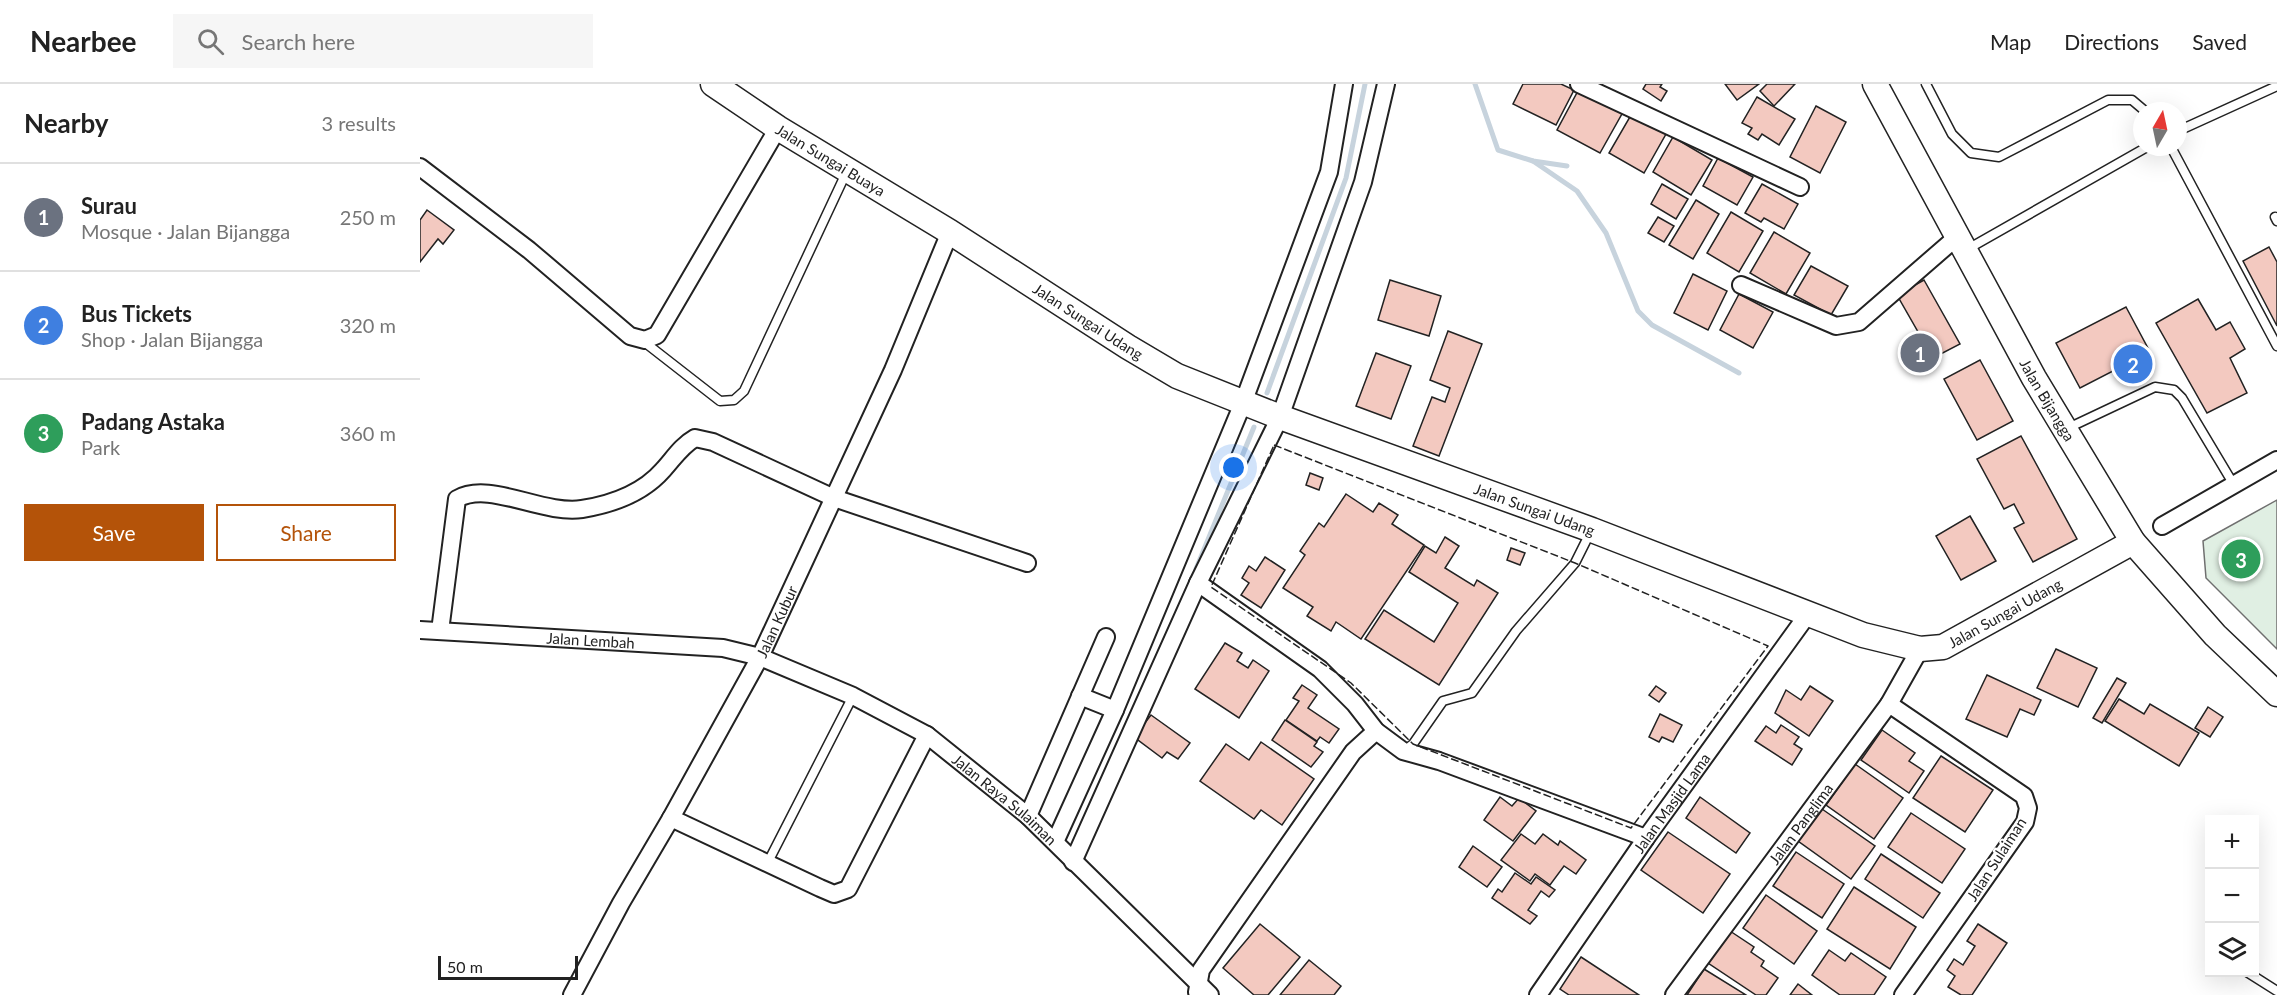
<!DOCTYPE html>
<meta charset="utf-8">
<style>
body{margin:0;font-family:Lato,sans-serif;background:#f6f6f6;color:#222}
.controls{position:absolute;right:18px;bottom:18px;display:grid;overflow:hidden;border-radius:0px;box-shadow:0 6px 24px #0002}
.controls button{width:54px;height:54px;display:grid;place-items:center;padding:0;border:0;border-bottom:2px solid #e0e0e0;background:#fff;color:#222;font:30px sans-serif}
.compass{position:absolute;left:1713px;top:18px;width:54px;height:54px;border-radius:50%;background:#fff;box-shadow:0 6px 24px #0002;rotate:9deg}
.scale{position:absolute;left:18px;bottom:15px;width:140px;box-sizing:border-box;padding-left:6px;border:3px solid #222;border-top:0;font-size:16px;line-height:21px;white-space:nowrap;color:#222;-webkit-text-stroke:4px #fff;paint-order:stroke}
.you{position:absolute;left:814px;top:384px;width:21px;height:21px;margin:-15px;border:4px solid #fff;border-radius:50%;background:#1a73e8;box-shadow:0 0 0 9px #1a73e833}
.badge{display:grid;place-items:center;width:39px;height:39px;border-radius:50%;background:#b45309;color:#fff;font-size:20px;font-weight:700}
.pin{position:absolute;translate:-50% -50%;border:3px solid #fff;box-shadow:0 2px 6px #0006}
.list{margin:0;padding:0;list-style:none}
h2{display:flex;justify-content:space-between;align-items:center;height:78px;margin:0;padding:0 24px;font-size:26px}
h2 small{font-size:20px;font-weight:400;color:#767676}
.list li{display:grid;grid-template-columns:39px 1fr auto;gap:18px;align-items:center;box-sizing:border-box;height:108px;padding:0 24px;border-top:2px solid #e0e0e0}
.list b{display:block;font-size:22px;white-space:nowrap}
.list p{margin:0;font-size:20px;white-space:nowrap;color:#767676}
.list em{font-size:20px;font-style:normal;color:#767676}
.actions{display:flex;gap:12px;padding:18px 24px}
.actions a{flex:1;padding:14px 0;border:2px solid #b45309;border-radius:0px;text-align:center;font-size:21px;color:#b45309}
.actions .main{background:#b45309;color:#fff}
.icon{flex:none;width:33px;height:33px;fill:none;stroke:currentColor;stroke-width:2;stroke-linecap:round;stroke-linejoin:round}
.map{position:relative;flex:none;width:1857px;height:911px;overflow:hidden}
header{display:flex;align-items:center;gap:36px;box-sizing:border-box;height:84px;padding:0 30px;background:#fff;border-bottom:2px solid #e0e0e0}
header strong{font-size:28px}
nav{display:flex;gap:33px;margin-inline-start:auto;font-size:21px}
.search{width:420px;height:54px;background:#f6f6f6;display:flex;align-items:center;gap:15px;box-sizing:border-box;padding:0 21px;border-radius:0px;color:#767676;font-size:22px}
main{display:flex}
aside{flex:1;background:#fff}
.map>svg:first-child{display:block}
.green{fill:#e0efe3;stroke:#6f6f6f;stroke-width:1.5}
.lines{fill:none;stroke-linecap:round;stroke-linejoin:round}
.stream{stroke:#c7d3dd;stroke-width:5}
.building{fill:#f3c9c0;stroke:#222;stroke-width:1.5}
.lane-casing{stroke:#222;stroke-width:11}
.street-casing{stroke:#222;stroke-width:20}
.secondary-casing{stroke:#222;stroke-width:27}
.lane{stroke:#fff;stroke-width:8}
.street{stroke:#fff;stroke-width:16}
.secondary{stroke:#fff;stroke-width:24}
.fence{stroke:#222;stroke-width:1.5;stroke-dasharray:8 3;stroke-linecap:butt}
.labels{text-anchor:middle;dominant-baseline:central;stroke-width:4.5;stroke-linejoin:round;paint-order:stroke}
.street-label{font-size:15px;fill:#222;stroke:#fff}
</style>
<header>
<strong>Nearbee</strong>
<div class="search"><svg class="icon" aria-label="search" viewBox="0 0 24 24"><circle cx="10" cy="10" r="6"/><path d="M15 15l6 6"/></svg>Search here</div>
<nav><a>Map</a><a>Directions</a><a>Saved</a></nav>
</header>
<main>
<aside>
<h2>Nearby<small>3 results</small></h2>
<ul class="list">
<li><span class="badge" style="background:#6b7280">1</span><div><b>Surau</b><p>Mosque · Jalan Bijangga</p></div><em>250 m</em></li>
<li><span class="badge" style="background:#3f7fe0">2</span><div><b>Bus Tickets</b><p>Shop · Jalan Bijangga</p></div><em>320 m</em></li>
<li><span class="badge" style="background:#2e9e5b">3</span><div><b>Padang Astaka</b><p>Park</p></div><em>360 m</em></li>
</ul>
<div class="actions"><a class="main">Save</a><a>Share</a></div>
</aside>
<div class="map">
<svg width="1857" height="911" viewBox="0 0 1857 911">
<rect width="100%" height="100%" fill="#fff"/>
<path class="green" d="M1857 416V565L1786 494 1783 457Z"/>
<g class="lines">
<g class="stream">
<path d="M1055 0 1078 66 1113 77 1147 82"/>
<path d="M1113 77 1157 107 1186 149 1218 227 1232 241 1319 289"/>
<path d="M847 309 926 94 945 0"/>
<path d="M776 485 834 343"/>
</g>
</g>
<g class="building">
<path d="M1103 0H1141L1154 6 1136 41 1093 20Z"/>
<path d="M1226 0H1242L1240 3 1247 7 1241 17 1223 5Z"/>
<path d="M1305 0H1339L1317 16Z"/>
<path d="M1347 0H1375L1354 22 1340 7Z"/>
<path d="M1159 5 1203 28 1180 69 1137 46Z"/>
<path d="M1337 13 1375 35 1359 61 1342 50 1338 56 1328 50 1332 44 1322 39Z"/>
<path d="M1396 22 1426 38 1400 89 1370 73Z"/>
<path d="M1211 31 1246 50 1224 89 1189 69Z"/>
<path d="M1253 53 1292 76 1271 111 1233 88Z"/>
<path d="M1298 74 1333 93 1317 121 1283 102Z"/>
<path d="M1242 100 1268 115 1256 135 1231 120Z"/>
<path d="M1342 100 1378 120 1364 145 1344 134 1341 138 1325 129Z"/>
<path d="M1276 116 1299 130 1273 175 1249 161Z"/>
<path d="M7 126 34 146 23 160 18 155 0 178V136Z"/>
<path d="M1311 128 1343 147 1319 188 1287 169Z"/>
<path d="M1238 133 1254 142 1244 158 1228 149Z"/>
<path d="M1354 148 1390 169 1366 210 1330 189Z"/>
<path d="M1849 163 1857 178V242L1823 177Z"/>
<path d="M1391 182 1428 202 1411 231 1374 211Z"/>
<path d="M1273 190 1307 207 1288 246 1254 229Z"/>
<path d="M970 196 1021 212 1009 252 958 236Z"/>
<path d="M1504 196 1540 260 1513 274 1477 211Z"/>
<path d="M1319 210 1353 228 1333 264 1300 246Z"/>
<path d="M1778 215 1796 246 1810 238 1825 265 1810 274 1827 309 1787 329 1736 239Z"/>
<path d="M1706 223 1730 268 1660 304 1636 259Z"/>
<path d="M1028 247 1062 260 1019 372 993 362 1012 313 1025 318 1030 304 1010 296Z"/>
<path d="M1501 257 1511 274 1498 282 1488 264Z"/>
<path d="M956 269 991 282 971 335 936 322Z"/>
<path d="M1560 276 1593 337 1557 356 1524 295Z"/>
<path d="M1601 352 1657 455 1613 478 1594 444 1604 439 1594 420 1584 425 1557 375Z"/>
<path d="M890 389 903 394 899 406 886 401Z"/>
<path d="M926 410 953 428 959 419 978 431 972 440 1004 461 941 555 916 538 911 547 887 532 893 523 863 504 885 471 880 467 899 439 904 443Z"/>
<path d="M1550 432 1576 477 1541 496 1516 452Z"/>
<path d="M1025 453 1039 462 1025 484 1054 502 1057 496 1078 509 1019 601 945 555 964 526 1014 558 1038 519 989 488 1005 462 1016 469Z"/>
<path d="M1091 464 1105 469 1100 481 1087 476Z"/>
<path d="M845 473 865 486 841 524 821 511 829 499 822 494 829 482 836 487Z"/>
<path d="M805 559 822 569 817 577 828 584 833 576 849 587 819 634 775 605Z"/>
<path d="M1636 565 1677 584 1658 623 1617 604Z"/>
<path d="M1567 591 1621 616 1614 631 1600 625 1587 653 1546 635Z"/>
<path d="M1697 594 1706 599 1682 639 1673 634Z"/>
<path d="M882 601 897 611 888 624 919 645 909 659 900 653 897 657 866 636 879 617 873 614Z"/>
<path d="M1236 602 1246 609 1239 618 1229 611Z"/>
<path d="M1390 602 1413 617 1389 652 1355 629 1366 606 1381 616Z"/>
<path d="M1699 615 1724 630 1730 620 1779 649 1759 682 1685 637Z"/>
<path d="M1788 623 1803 633 1790 653 1775 644Z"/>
<path d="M1240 630 1262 641 1253 658 1242 653 1239 658 1229 653Z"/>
<path d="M731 631 770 659 758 675 747 668 742 674 714 653Z"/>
<path d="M865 636 897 658 894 662 903 668 891 683 852 656Z"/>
<path d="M1361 641 1379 653 1374 660 1382 665 1372 681 1335 657 1346 642 1356 649Z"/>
<path d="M1462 646 1495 669 1489 677 1504 687 1489 709 1441 676Z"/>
<path d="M841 658 894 695 862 741 841 726 834 735 780 697 806 660 829 676Z"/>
<path d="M1521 672 1573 706 1545 748 1493 714Z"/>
<path d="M1435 680 1483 714 1454 755 1406 721Z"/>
<path d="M1080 713 1092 722 1099 714 1116 727 1093 757 1064 736Z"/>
<path d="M1280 713 1330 749 1316 769 1266 734Z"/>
<path d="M1402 725 1455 762 1431 795 1378 757Z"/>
<path d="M1491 729 1545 765 1522 799 1468 763Z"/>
<path d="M1248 748 1310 790 1283 829 1221 786Z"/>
<path d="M1101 750 1115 760 1123 750 1138 761 1140 757 1166 776 1156 790 1144 782 1130 801 1115 790 1110 797 1081 776Z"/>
<path d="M1053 762 1082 783 1067 803 1039 783Z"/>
<path d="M1376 768 1424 800 1402 834 1353 802Z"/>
<path d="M1461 770 1520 809 1503 834 1445 795Z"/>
<path d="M1095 789 1111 800 1116 793 1135 806 1129 813 1121 807 1108 826 1117 832 1110 840 1072 814 1078 805 1082 808Z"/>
<path d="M1434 803 1496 843 1470 885 1407 845Z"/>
<path d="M1346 811 1397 847 1374 880 1323 844Z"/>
<path d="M840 840 880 873 848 911H834L803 884Z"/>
<path d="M1558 840 1587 859 1552 911H1541L1528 903 1535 892 1527 886 1534 875 1543 881 1555 862 1547 857Z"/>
<path d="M1310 847 1334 863 1331 868 1344 877 1341 882 1358 894 1346 911H1336L1288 879Z"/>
<path d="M1409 866 1425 877 1431 869 1466 893 1454 911H1420L1392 891Z"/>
<path d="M1161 873 1219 911H1149L1140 905Z"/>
<path d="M889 876 921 902 914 911H860Z"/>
<path d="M1284 885 1326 911H1267Z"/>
<path d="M1378 900 1392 911H1370Z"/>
</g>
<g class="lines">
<g class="lane-casing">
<g id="lane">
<path d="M1506 0 1532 50 1551 69 1579 73 1688 16H1712L1725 27"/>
<path d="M1758 47 1857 2"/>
<path d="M1751 63 1857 262"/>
<path d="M1855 133 1857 137"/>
<path d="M1546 166 1727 63"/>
<path d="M223 257 300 317 314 316 324 307 427 87"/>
<path d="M1646 345 1735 303 1754 306 1762 314 1814 401"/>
<path d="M984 667 993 660 1023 617 1052 609 1096 547 1155 479 1170 449"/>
<path d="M347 780 433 612"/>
<path d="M1827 888 1857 907"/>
</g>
</g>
<g class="street-casing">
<g id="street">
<path d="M1159 0 1380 103"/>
<path d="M0 83 109 166 210 252 225 256 237 251 358 44"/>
<path d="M1321 201 1416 242 1439 238 1538 152"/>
<path d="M1742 442 1857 376"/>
<path d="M778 499 900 585 935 620 956 647 983 667 1019 677 1226 754"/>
<path id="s1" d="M0 546 303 564 340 573 433 612 507 651 608 732 790 911"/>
<path d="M20 547 37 415C69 396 122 431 162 425 193 420 222 410 243 386 254 374 261 362 275 354L293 358 414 414 607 479"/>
<path d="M660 612 695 626"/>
<path d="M1469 620 1604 712 1608 724 1605 738 1483 911"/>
<path d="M608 732 686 553"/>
<path d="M251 734 400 804 414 810 428 805 507 651"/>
<path d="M635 758 695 626 823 319 909 88 924 0"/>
<path d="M653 778 778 499 860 333 943 98 966 0"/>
<path d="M777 908 781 886 933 668 956 647"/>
<path id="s2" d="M152 911 201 819 251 734 340 573 473 286 530 148"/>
<path id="s3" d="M1118 911 1226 754 1388 530"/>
<path id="s4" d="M1254 911 1469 620 1500 565"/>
</g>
</g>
<g class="secondary-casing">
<g id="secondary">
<path id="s5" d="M293 0 358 44 530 148 708 263 757 292 860 333 1172 446 1443 551 1500 565 1523 563 1713 458"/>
<path id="s6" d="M1455 0 1614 294 1713 458 1795 551 1857 610"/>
</g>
</g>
<use href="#lane" class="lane"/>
<use href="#street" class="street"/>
<use href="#secondary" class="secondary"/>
<path class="fence" d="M854 361 1155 479 1348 562 1211 744 993 660 931 599 791 503Z"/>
</g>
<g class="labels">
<g class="street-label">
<text stroke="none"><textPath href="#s5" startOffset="140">Jalan Sungai Buaya</textPath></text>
<text stroke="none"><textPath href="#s5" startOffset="444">Jalan Sungai Udang</textPath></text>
<text stroke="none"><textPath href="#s6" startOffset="360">Jalan Bijangga</textPath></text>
<text stroke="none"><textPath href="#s5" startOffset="930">Jalan Sungai Udang</textPath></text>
<text stroke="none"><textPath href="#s5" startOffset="1434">Jalan Sungai Udang</textPath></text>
<text stroke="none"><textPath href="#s2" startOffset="426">Jalan Kubur</textPath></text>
<text stroke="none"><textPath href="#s1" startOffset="171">Jalan Lembah</textPath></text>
<text stroke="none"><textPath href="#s1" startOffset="627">Jalan Raya Sulaiman</textPath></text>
<text stroke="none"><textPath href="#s3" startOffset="234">Jalan Masjid Lama</textPath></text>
<text stroke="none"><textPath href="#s4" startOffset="213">Jalan Panglima</textPath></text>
<text transform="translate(1576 775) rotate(-57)">Jalan Sulaiman</text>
</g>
</g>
</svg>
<div class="controls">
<button>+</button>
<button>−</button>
<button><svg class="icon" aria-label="layers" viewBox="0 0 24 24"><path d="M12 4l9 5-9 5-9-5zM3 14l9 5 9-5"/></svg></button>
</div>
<svg class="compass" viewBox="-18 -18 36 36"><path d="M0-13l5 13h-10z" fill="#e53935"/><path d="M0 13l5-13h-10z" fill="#767676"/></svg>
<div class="scale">50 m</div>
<div class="you"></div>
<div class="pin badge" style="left:1500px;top:269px;background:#6b7280">1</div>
<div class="pin badge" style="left:1713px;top:280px;background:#3f7fe0">2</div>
<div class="pin badge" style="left:1821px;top:475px;background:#2e9e5b">3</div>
</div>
</main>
